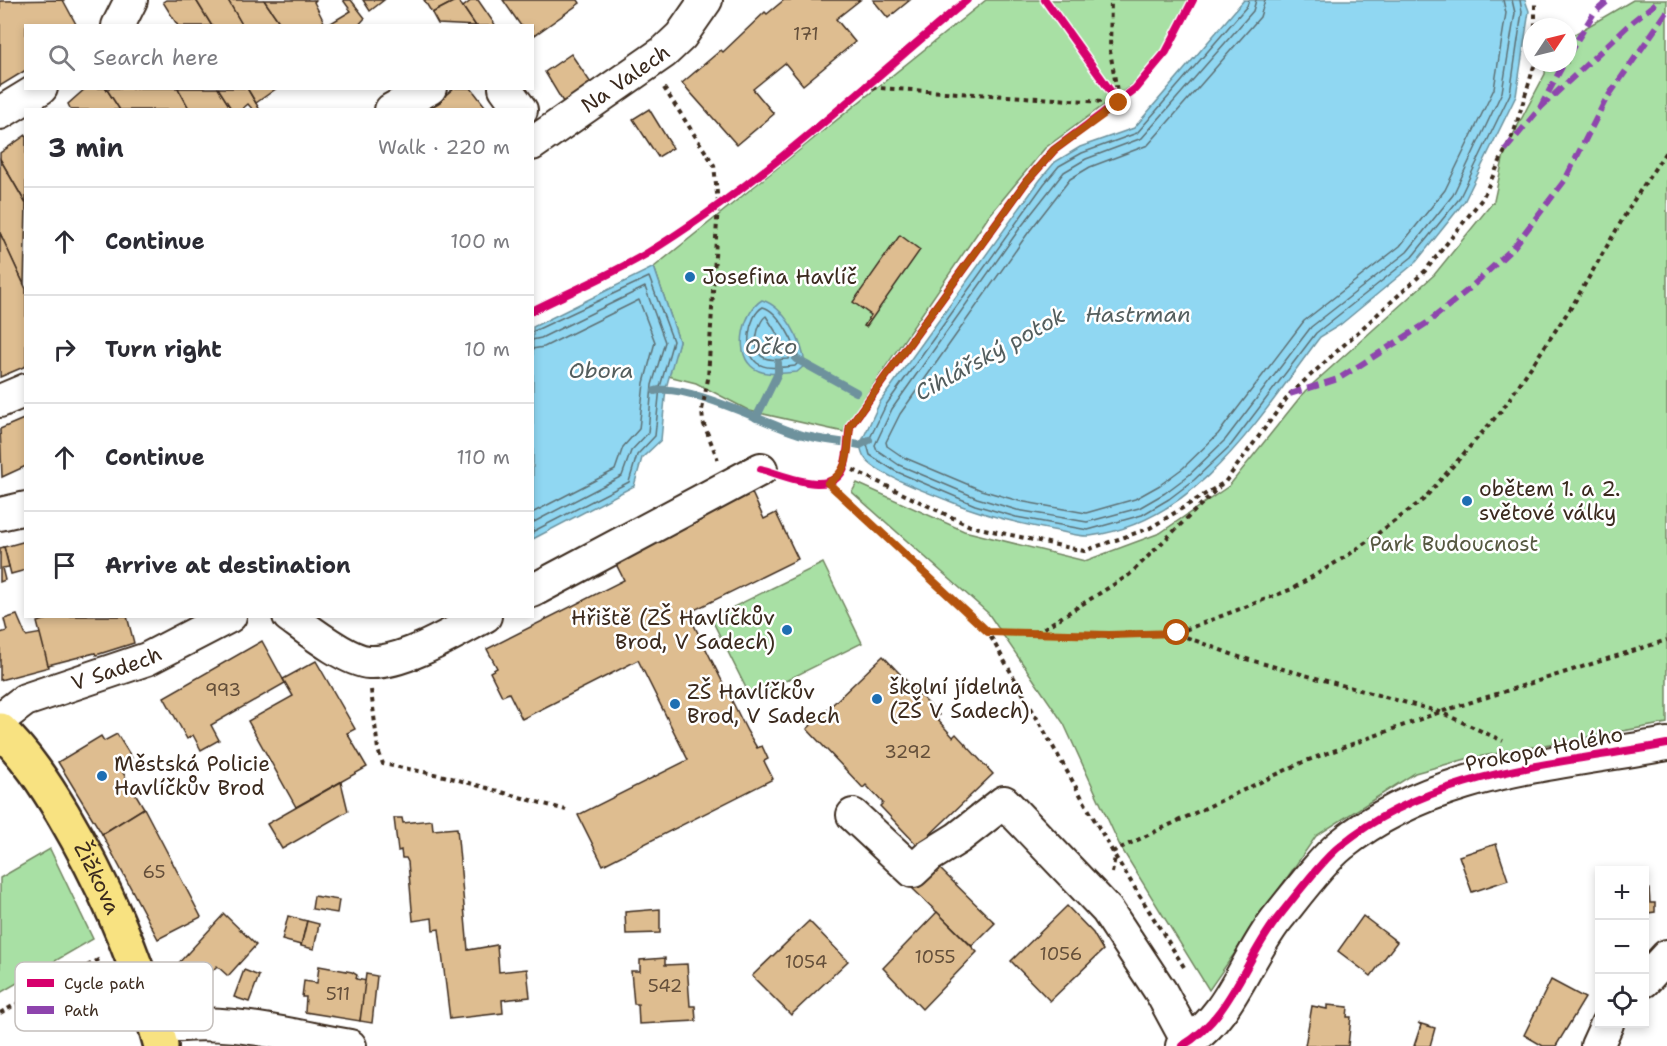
<!DOCTYPE html>
<meta charset="utf-8">
<style>
body{margin:0;font-family:"Shantell Sans",sans-serif;background:#f7f7f7;color:#2b2b33}
.controls{position:absolute;right:18px;bottom:18px;display:grid;overflow:hidden;border-radius:0px;box-shadow:0 3px 9px #0003}
.controls button{width:54px;height:54px;display:grid;place-items:center;padding:0;border:0;border-bottom:2px solid #e1e1e2;background:#fff;color:#2b2b33;font:30px sans-serif}
.compass{position:absolute;left:1523px;top:18px;width:54px;height:54px;border-radius:50%;background:#fff;box-shadow:0 3px 9px #0003;rotate:55deg}
.stop{position:absolute;width:18px;height:18px;margin:-14px;border:4px solid #b45309;border-radius:50%;background:#fff}
.stop.end{background:#b45309;border-color:#fff;box-shadow:0 2px 6px #0008}
.list{margin:0;padding:0;list-style:none}
h2{display:flex;justify-content:space-between;align-items:center;height:78px;margin:0;padding:0 24px;font-size:26px}
h2 small{font-size:20px;font-weight:400;color:#7c7c81}
.list li{display:grid;grid-template-columns:39px 1fr auto;gap:18px;align-items:center;box-sizing:border-box;height:108px;padding:0 24px;border-top:2px solid #e1e1e2}
.list b{display:block;font-size:22px;white-space:nowrap}
.list em{font-size:20px;font-style:normal;color:#7c7c81}
.icon{flex:none;width:33px;height:33px;fill:none;stroke:currentColor;stroke-width:2;stroke-linecap:round;stroke-linejoin:round}
.map{position:relative;flex:none;width:1667px;height:1046px;overflow:hidden}
.search{position:absolute;background:#fff;box-shadow:0 3px 9px #0003;left:24px;top:24px;width:510px;height:66px;display:flex;align-items:center;gap:15px;box-sizing:border-box;padding:0 21px;border-radius:0px;color:#7c7c81;font-size:22px}
.panel{position:absolute;background:#fff;box-shadow:0 3px 9px #0003;left:24px;top:108px;width:510px;height:510px;border-radius:0px}
.map>svg:first-child{display:block}
.green{fill:#a8e0a4;stroke:#728561;stroke-width:1.5}
.water{fill:#90d7f2;stroke:#6e929d;stroke-width:1.5}
.lines{fill:none;stroke-linecap:round;stroke-linejoin:round}
.shore{stroke:#5d6f73;stroke-width:1.5}
.stream{stroke:#6e929d;stroke-width:8}
.building{fill:#debd90;stroke:#3b2a1e;stroke-width:1.5}
.minor-casing{stroke:#3b2a1e;stroke-width:36}
.major-casing{stroke:#3b2a1e;stroke-width:38}
.path{stroke:#3b2a1e;stroke-width:4;stroke-dasharray:4.5 4.5;stroke-linecap:butt}
.minor{stroke:#fff;stroke-width:32}
.major{stroke:#f8e281;stroke-width:33}
.quiet{stroke:#8e44ad;stroke-width:6;stroke-dasharray:12 6;stroke-linecap:butt}
.cycleway-casing{stroke:#fff;stroke-width:11}
.cycleway{stroke:#d6006c;stroke-width:8}
.route{stroke:#b45309;stroke-width:8}
.poi-dot{fill:#1f6fb2;stroke:#fff;stroke-width:2}
.labels{text-anchor:middle;dominant-baseline:central;stroke-width:5;stroke-linejoin:round;paint-order:stroke}
.number-label{font-size:18px;fill:#644f3a}
.street-label{font-size:21px;fill:#3b2a1e;stroke:#fff}
.poi-label{font-size:21px;fill:#3b2a1e;stroke:#fff;text-anchor:start}
.park-label{font-size:21px;fill:#565840;stroke:#fff}
.water-label{font-size:22px;font-style:italic;fill:#545e5e;stroke:#fff}
.key{fill:#fff;stroke:#c4bfbc;stroke-width:1.5}
.key-label{font-size:16px;fill:#3b2a1e}
</style>
<div class="map">
<svg width="1667" height="1046" viewBox="0 0 1667 1046">
<rect width="100%" height="100%" fill="#fff"/>
<filter id="ink" filterUnits="userSpaceOnUse"><feTurbulence type="fractalNoise" baseFrequency=".0167" numOctaves="2"/><feDisplacementMap in="SourceGraphic" scale="12" xChannelSelector="R" yChannelSelector="G"/><feConvolveMatrix kernelMatrix="1 2 1 2 8 2 1 2 1" color-interpolation-filters="sRGB"/></filter>
<g filter="url(#ink)">
<g class="green">
<path d="M986 0H1188L1164 49 1137 81 1045 148 989 216 845 426 844 432 750 411 696 383 668 376 679 341 654 267Z"/>
<path d="M1633 0H1667V723L1466 759 1415 773 1316 836 1209 990 1120 846 1064 724 988 613 852 492 857 483 964 531 1085 561 1160 533 1229 486 1305 391 1434 275 1494 201 1505 150 1545 74 1546 63H1568V38Z"/>
<path d="M823 563 862 643 751 698 711 618Z"/>
<path d="M50 849 93 939 0 993V878Z"/>
</g>
<g class="water">
<path d="M1244 0H1525L1529 11 1516 96 1464 202 1416 262 1340 325 1320 337C1260 416 1198 522 1090 536 1080 537 1068 533 1058 531 1020 524 985 516 949 501 930 493 875 474 865 458 862 455 861 449 860 445L880 402 1040 180 1055 162 1080 147 1134 128Z"/>
<path d="M654 267 679 341 666 388 661 440 642 458 634 486 533 539V327Z"/>
<path d="M762 300C785 307 803 342 805 365L797 372C783 373 762 377 751 366 734 350 744 311 762 300Z"/>
</g>
<g class="lines">
<g class="shore">
<path d="M1249 0 1247 6 1137 133 1082 153 1059 166 1044 184 886 405 867 444 870 455 895 471 975 505 1016 517 1088 530 1142 515 1169 499 1194 480 1231 445 1316 333 1412 257 1459 199 1510 94 1522 12 1520 0"/>
<path d="M1256 0 1253 11 1142 138 1086 159 1064 172 1020 228 892 409 875 445 877 450 899 465 977 498 1017 510 1087 522 1139 508 1165 493 1189 475 1225 440 1311 327 1407 252 1453 195 1502 92 1515 13 1512 0"/>
<path d="M1265 0 1260 17 1148 145 1090 167 1070 179 1028 233 900 414 886 442 887 446 903 457 981 490 1019 501 1086 513 1135 499 1160 485 1183 468 1218 434 1304 321 1400 246 1445 190 1494 89 1506 13 1503 0"/>
<path d="M763 307C779 311 797 346 799 362L795 366C784 367 766 370 757 363 743 352 748 315 763 307Z"/>
<path d="M766 316 790 355 789 359C782 359 772 361 765 358 750 353 757 322 766 316Z"/>
<path d="M532 332 649 277 673 341 660 387 655 436 637 455 629 482 532 532"/>
<path d="M532 340 541 338 645 287 665 342 652 385 648 433 631 451 622 476 532 523"/>
<path d="M532 349 544 347 639 300 655 342 644 383 639 429 623 447 615 470 532 513"/>
</g>
<g class="stream">
<path d="M796 359 856 392"/>
<path d="M655 391C683 382 765 423 796 433 816 440 839 441 860 445L869 440"/>
<path d="M756 418 778 373V363"/>
</g>
</g>
<g class="building">
<path d="M63 0 77 26H26V70L0 86V1Z"/>
<path d="M166 0H196L212 26H178L163 2Z"/>
<path d="M196 0H228L243 26H212Z"/>
<path d="M228 0H264L282 26H243Z"/>
<path d="M264 0H316L314 2 325 24 282 26Z"/>
<path d="M343 0H351L365 18 358 26H326L351 11Z"/>
<path d="M363 0H384L370 11Z"/>
<path d="M424 0H457L432 13Z"/>
<path d="M457 0 463 7 476 26 438 24 432 13Z"/>
<path d="M472 0H478L496 26H476L463 7Z"/>
<path d="M503 0H578L580 3 532 37V26H521Z"/>
<path d="M784 0H860L836 19 855 42 803 85 785 63 753 89 774 114 737 145 682 83 721 50 723 52 765 12 767 14Z"/>
<path d="M873 0H910L888 18Z"/>
<path d="M571 54 591 83 563 102 545 72Z"/>
<path d="M86 88H106L120 110H71L68 104Z"/>
<path d="M106 88H178L190 110H120Z"/>
<path d="M178 88H218L232 110H190Z"/>
<path d="M218 88H247L260 110H253L248 104 241 110H232Z"/>
<path d="M247 88H277L256 103Z"/>
<path d="M454 88H471L488 110H428Z"/>
<path d="M649 109 673 148 658 157 633 119Z"/>
<path d="M26 135V204L0 159V153Z"/>
<path d="M0 159 26 204 24 285 0 233Z"/>
<path d="M0 233 26 289V366L0 377Z"/>
<path d="M900 235 920 250 866 327 864 326 871 315 853 302Z"/>
<path d="M26 418V466L2 477 0 429Z"/>
<path d="M752 493 764 519 776 513 798 559 688 613 747 731 757 748 762 746 768 759 764 761 773 779 603 865 578 815 688 760 638 660 522 719 509 693 502 696 490 672 497 668 487 649 624 580 615 562Z"/>
<path d="M26 541V570L11 574 4 547Z"/>
<path d="M4 547 9 567 2 568 5 580 0 582V548Z"/>
<path d="M17 615 26 636 42 633 49 667 0 680V633L7 631 4 619Z"/>
<path d="M60 616H127L134 643 96 655 95 653 48 665 37 622Z"/>
<path d="M262 641 285 683 211 725 219 740 201 750 193 735 187 739 164 697Z"/>
<path d="M883 656 939 715 936 718 953 737 956 734 993 774 918 846 880 806 883 803 866 785 863 788 807 729Z"/>
<path d="M316 661 355 729 347 733 367 767 296 807 248 721 293 696 283 679Z"/>
<path d="M117 734 132 758 119 766 144 808 102 834 58 762 101 736 104 741Z"/>
<path d="M341 782 348 811 282 849 267 824Z"/>
<path d="M144 808 201 917 158 939 102 834Z"/>
<path d="M394 818H402L403 823 432 820 433 830 457 828 468 950 497 945 499 972 527 969 530 997 502 1000 503 1013 450 1019 439 929 433 930 432 918 413 921 408 862 406 858H402L401 850 398 851Z"/>
<path d="M1496 844 1508 880 1472 892 1459 856Z"/>
<path d="M936 865 995 923 972 946 913 889Z"/>
<path d="M1644 889H1649L1650 903H1655V912L1648 913V929H1644Z"/>
<path d="M314 896 339 900 337 913 312 909Z"/>
<path d="M1067 906 1093 933 1103 950 1050 1001 1011 961Z"/>
<path d="M660 909V933L626 934 625 912Z"/>
<path d="M937 912 977 952 922 1009 883 968Z"/>
<path d="M224 914 256 945 228 976 217 966 195 989 175 967Z"/>
<path d="M288 916 307 921 301 945 282 940Z"/>
<path d="M1363 916 1397 942 1371 976 1338 951Z"/>
<path d="M307 921 319 924 314 949 301 946Z"/>
<path d="M809 921 848 961 791 1015 752 976Z"/>
<path d="M665 958V965L687 964 690 1006H695L696 1021 639 1024 638 1004H634L631 971H640V960Z"/>
<path d="M319 966 352 972 357 975 356 979 367 981 360 1021 305 1012 306 997H302L304 981 317 983Z"/>
<path d="M244 970 259 976 249 1002 234 997Z"/>
<path d="M366 974 377 976 372 1023 360 1021Z"/>
<path d="M1551 980 1585 998 1556 1046H1543L1524 1035Z"/>
<path d="M1327 1005 1348 1007 1347 1017H1351L1348 1046H1305L1312 1006 1327 1009Z"/>
<path d="M1418 1023 1435 1028 1430 1046H1414L1421 1025Z"/>
</g>
<g class="lines">
<g class="minor-casing">
<g id="minor">
<path d="M118 26 131 0"/>
<path d="M505 88 521 110"/>
<path d="M391 110 430 88"/>
<path d="M0 113 41 88"/>
<path id="s1" d="M532 144 664 52 681 36 706 0"/>
<path d="M0 401 26 390"/>
<path d="M0 514 26 508"/>
<path d="M532 591 761 469"/>
<path d="M289 616C307 629 347 661 369 662 403 664 455 632 485 616"/>
<path id="s2" d="M0 719 25 700 147 659 230 616"/>
<path d="M853 815 913 871 929 856 958 838 1004 802 1107 910 1161 992 1188 1042"/>
<path d="M1644 981 1667 956"/>
<path d="M156 1029C219 1015 287 1035 350 1046"/>
<path d="M1182 1046C1230 1018 1244 962 1276 920 1294 898 1321 861 1341 845 1433 770 1555 765 1667 744"/>
<path d="M1597 1046 1607 1024"/>
</g>
</g>
<g class="major-casing">
<g id="major">
<path id="s3" d="M0 730C26 755 45 784 63 814 106 887 139 964 161 1046"/>
</g>
</g>
<g class="path">
<path d="M1535 27V0"/>
<path d="M863 87 1119 103 1110 51 1111 0"/>
<path d="M664 88 714 165 718 203 708 379 702 410 703 422 718 460"/>
<path d="M845 466 970 526 1084 551 1150 528 1225 482 1290 394 1425 271 1482 199 1514 132 1535 63"/>
<path d="M827 483 988 632 1115 856 1184 967"/>
<path d="M988 632 1109 635 1177 633 1292 589 1350 554 1423 500 1502 410 1574 303 1632 203 1667 150"/>
<path d="M1036 633 1129 575 1219 487"/>
<path d="M1178 634 1239 657 1440 712 1503 741"/>
<path d="M371 690 378 750 383 764 444 776 566 810"/>
<path d="M1112 852 1303 762 1440 712 1667 640"/>
<path d="M1112 873 1115 857"/>
<path d="M0 1013 102 958"/>
</g>
<use href="#minor" class="minor"/>
<use href="#major" class="major"/>
<g class="quiet">
<path d="M1568 55 1594 13 1609 0"/>
<path d="M1540 108 1633 21 1660 0"/>
<path d="M1505 150 1540 108 1564 63"/>
<path d="M1290 394 1338 379 1427 323 1469 289 1513 248 1565 180 1605 101 1667 12"/>
</g>
<g class="cycleway-casing">
<g id="cycleway">
<path d="M1045 0 1119 103"/>
<path d="M532 311C570 292 610 275 646 254 762 183 863 87 967 0"/>
<path d="M761 469C784 475 836 500 845 464 848 452 848 439 850 426L1026 182 1054 150 1135 89 1166 52 1193 0"/>
<path d="M1182 1046C1230 1018 1244 962 1276 920 1294 898 1321 861 1341 845 1433 770 1555 765 1667 744"/>
</g>
</g>
<use href="#cycleway" class="cycleway"/>
</g>
</g>
<g class="lines" filter="url(#ink)">
<path class="route" d="M1119 103 1054 150 1026 182 850 426C847 450 851 470 828 483L988 632 1109 635 1177 633"/>
</g>
<g class="poi-dot">
<circle cx="690" cy="277" r="6"/>
<circle cx="1467" cy="501" r="6"/>
<circle cx="787" cy="630" r="6"/>
<circle cx="877" cy="699" r="6"/>
<circle cx="675" cy="704" r="6"/>
<circle cx="102" cy="776" r="6"/>
</g>
<g class="labels">
<g class="number-label">
<text x="806" y="34">171</text>
<text x="223" y="690">993</text>
<text x="908" y="752">3292</text>
<text x="154" y="872">65</text>
<text x="1061" y="954">1056</text>
<text x="935" y="957">1055</text>
<text x="806" y="962">1054</text>
<text x="665" y="986">542</text>
<text x="338" y="994">511</text>
</g>
<g class="street-label">
<text stroke="none"><textPath href="#s1" startOffset="114">Na Valech</textPath></text>
<text stroke="none"><textPath href="#s2" startOffset="128">V Sadech</textPath></text>
<text transform="translate(1544 749) rotate(-11)">Prokopa Holého</text>
<text stroke="none"><textPath href="#s3" startOffset="178">Žižkova</textPath></text>
</g>
<g class="poi-label">
<text x="702" y="277">Josefina Havlíč</text>
<text x="1479" y="489">obětem 1. a 2.<tspan x="1479" dy="24">světové války</tspan></text>
<text x="775" y="618" text-anchor="end">Hřiště (ZŠ Havlíčkův<tspan x="775" dy="24">Brod, V Sadech)</tspan></text>
<text x="889" y="687">školní jídelna<tspan x="889" dy="24">(ZŠ V Sadech)</tspan></text>
<text x="687" y="692">ZŠ Havlíčkův<tspan x="687" dy="24">Brod, V Sadech</tspan></text>
<text x="114" y="764">Městská Policie<tspan x="114" dy="24">Havlíčkův Brod</tspan></text>
</g>
<g class="park-label">
<text x="1454" y="544">Park Budoucnost</text>
</g>
<g class="water-label">
<text x="1138" y="314">Hastrman</text>
<text x="771" y="346">Očko</text>
<text transform="translate(990 354) rotate(-29)">Cihlářský potok</text>
<text x="601" y="370">Obora</text>
</g>
</g>
<rect x="15" y="962" width="198" height="69" rx="9" class="key"/>
<rect x="27" y="979" width="27" height="8" fill="#d6006c"/>
<rect x="27" y="1006" width="27" height="8" fill="#8e44ad"/>
<g class="key-label">
<text x="64" y="989">Cycle path</text>
<text x="64" y="1016">Path</text>
</g>
</svg>
<div class="controls">
<button>+</button>
<button>−</button>
<button><svg class="icon" aria-label="locate" viewBox="0 0 24 24"><circle cx="12" cy="12" r="6"/><path d="M12 2v4M12 18v4M2 12h4M18 12h4"/></svg></button>
</div>
<svg class="compass" viewBox="-18 -18 36 36"><path d="M0-13l5 13h-10z" fill="#e53935"/><path d="M0 13l5-13h-10z" fill="#7c7c81"/></svg>
<div class="stop" style="left:1177px;top:633px"></div>
<div class="stop end" style="left:1119px;top:103px"></div>
<div class="search"><svg class="icon" aria-label="search" viewBox="0 0 24 24"><circle cx="10" cy="10" r="6"/><path d="M15 15l6 6"/></svg>Search here</div>
<section class="panel">
<h2>3 min<small>Walk · 220 m</small></h2>
<ul class="list">
<li><svg class="icon" aria-label="ahead" viewBox="0 0 24 24"><path d="M12 20V5M6 11l6-6 6 6"/></svg><div><b>Continue</b></div><em>100 m</em></li>
<li><svg class="icon" aria-label="right" viewBox="0 0 24 24"><path d="M7 20v-9h11M14 6l5 5-5 5"/></svg><div><b>Turn right</b></div><em>10 m</em></li>
<li><svg class="icon" aria-label="ahead" viewBox="0 0 24 24"><path d="M12 20V5M6 11l6-6 6 6"/></svg><div><b>Continue</b></div><em>110 m</em></li>
<li><svg class="icon" aria-label="arrive" viewBox="0 0 24 24"><path d="M6 21V4h12l-3 4 3 4H6"/></svg><div><b>Arrive at destination</b></div></li>
</ul>
</section>
</div>
